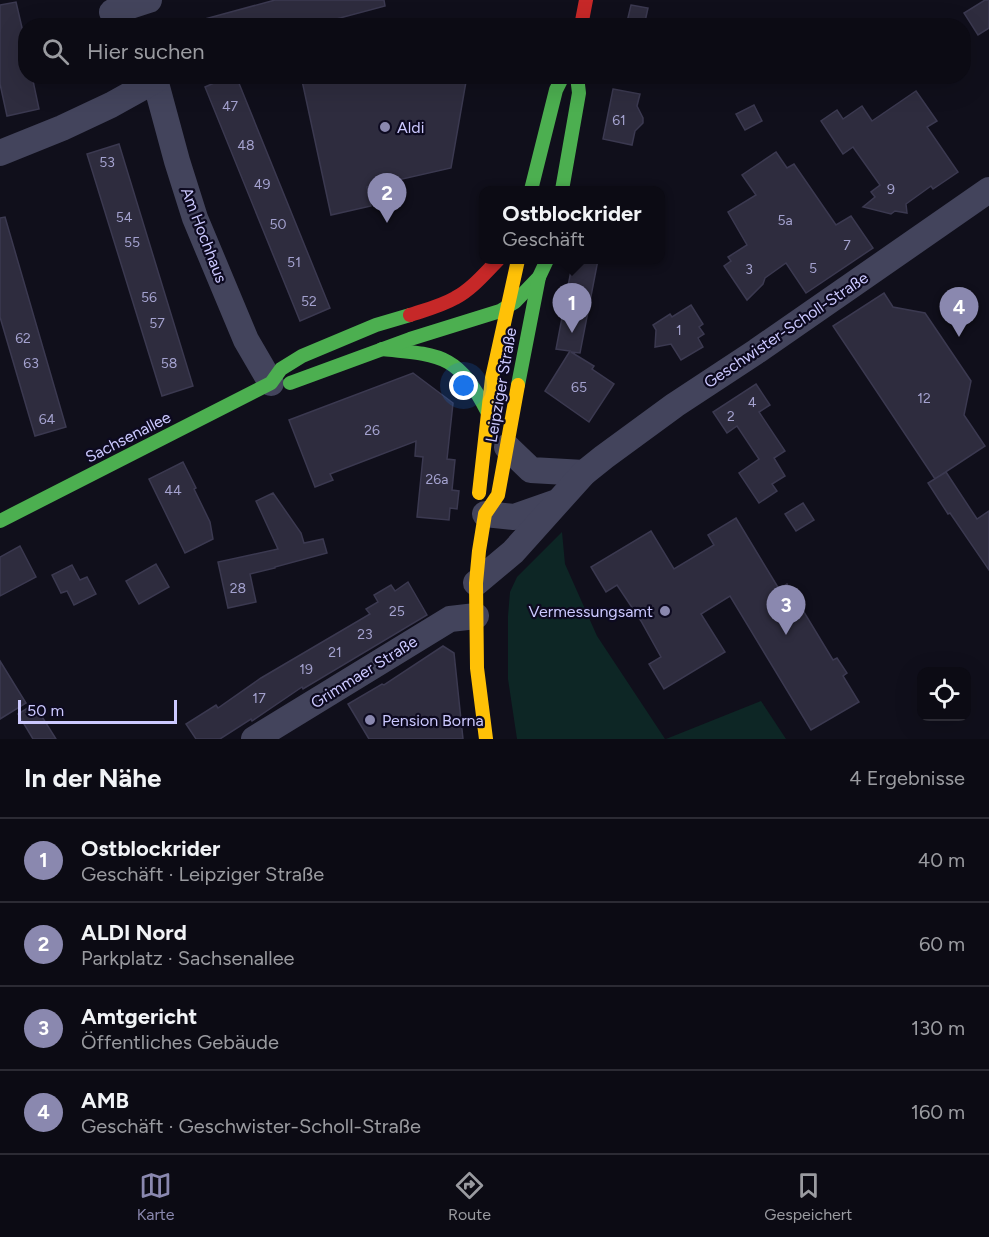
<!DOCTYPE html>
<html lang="de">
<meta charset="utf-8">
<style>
body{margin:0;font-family:Figtree,sans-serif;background:#15141d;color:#f1f3f6}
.controls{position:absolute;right:18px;bottom:18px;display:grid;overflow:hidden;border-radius:12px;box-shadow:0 6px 24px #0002}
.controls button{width:54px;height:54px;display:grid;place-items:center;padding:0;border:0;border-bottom:2px solid #2c2b34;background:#0c0b14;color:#f1f3f6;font:30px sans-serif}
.scale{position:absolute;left:18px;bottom:15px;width:159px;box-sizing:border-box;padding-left:6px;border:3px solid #ccc9ff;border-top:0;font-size:16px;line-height:21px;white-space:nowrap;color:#ccc9ff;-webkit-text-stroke:4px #0d0a20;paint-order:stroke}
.you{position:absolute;left:464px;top:386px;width:21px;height:21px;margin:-15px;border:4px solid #fff;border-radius:50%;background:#1a73e8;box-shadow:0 0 0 9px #1a73e833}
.badge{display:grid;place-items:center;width:39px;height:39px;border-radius:50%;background:#8a88af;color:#fff;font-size:20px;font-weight:700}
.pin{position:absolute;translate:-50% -50px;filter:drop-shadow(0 2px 3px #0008)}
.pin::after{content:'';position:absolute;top:32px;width:21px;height:18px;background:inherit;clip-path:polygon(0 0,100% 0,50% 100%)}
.popup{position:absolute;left:479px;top:186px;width:186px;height:78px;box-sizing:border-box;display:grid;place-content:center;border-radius:12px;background:#0c0b14;filter:drop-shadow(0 2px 4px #0005);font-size:20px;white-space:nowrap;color:#9a9ba0}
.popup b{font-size:22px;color:#f1f3f6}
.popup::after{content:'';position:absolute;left:50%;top:100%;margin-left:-12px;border:12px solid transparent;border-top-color:#0c0b14}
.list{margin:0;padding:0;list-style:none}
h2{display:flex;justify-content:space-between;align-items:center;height:78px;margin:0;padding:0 24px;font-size:26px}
h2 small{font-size:20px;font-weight:400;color:#9a9ba0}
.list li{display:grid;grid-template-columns:39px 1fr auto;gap:18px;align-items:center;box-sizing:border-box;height:84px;padding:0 24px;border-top:2px solid #2c2b34}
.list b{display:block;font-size:22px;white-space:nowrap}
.list p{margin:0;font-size:20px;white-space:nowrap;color:#9a9ba0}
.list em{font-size:20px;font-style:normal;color:#9a9ba0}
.icon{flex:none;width:33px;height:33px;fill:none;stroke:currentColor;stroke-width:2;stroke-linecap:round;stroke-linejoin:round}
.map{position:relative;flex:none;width:989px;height:739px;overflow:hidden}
.search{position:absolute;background:#0c0b14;box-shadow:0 6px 24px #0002;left:18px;right:18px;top:18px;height:66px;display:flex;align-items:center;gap:15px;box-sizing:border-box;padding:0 21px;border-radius:24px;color:#9a9ba0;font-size:22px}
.sheet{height:414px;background:#0c0b14}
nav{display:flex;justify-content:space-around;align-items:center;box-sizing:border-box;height:84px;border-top:2px solid #2c2b34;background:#0c0b14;font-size:16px;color:#9a9ba0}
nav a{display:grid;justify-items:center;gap:3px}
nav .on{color:#8a88af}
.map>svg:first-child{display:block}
.green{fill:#0d2625}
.building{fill:#2e2c3e;stroke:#3b3950;stroke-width:1.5}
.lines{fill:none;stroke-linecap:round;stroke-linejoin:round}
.street{stroke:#43445c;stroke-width:26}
.fast{stroke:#4caf50;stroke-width:14}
.slow{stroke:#ffc107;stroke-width:14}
.jam{stroke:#c62828;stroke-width:14}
.poi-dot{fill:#8a88af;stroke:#0d0a20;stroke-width:2}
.labels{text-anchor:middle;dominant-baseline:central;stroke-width:4.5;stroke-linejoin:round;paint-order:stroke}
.number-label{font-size:14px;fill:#a4a2cf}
.poi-label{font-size:16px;fill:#ccc9ff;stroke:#0d0a20;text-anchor:start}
.street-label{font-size:16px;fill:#ccc9ff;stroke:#0d0a20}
</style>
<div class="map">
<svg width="989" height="739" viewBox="0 0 989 739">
<rect width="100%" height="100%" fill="#100f1b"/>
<g class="green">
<path d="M562 532 565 564 597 636 665 739H517L508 679V616L510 592 517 577Z"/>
<path d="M761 701 786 739H666Z"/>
</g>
<g class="building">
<path d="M275 0H384L385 6 310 26H202L201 20Z"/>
<path d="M985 0H989V28L978 35 964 13Z"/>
<path d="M16 2 23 32 26 31V76H32L39 109 7 116 0 84V5Z"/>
<path d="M631 5 648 8 644 26H626Z"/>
<path d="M230 76H236L330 308 300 321 205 87Z"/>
<path d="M301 76H467L451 168 367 187 371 206 331 215Z"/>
<path d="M613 89 640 94 637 106 643 118V123L635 131 632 145 603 139Z"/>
<path d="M916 91 937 121 927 127 958 172 933 189 931 186 906 204 907 213 895 211 891 214 863 207 875 197 871 192 880 185 853 147 843 154 821 121 837 110 843 119 862 106 872 121Z"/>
<path d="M754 105 762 121 745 130 736 114Z"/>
<path d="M119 144 193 386 162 396 87 154Z"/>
<path d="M776 152 787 168 794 164 836 225 851 216 873 248 806 293 786 263 765 278 763 284 747 300 724 266 731 261 728 257 747 245 728 212 756 195 742 175Z"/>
<path d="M5 217 66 427 35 436 0 317V218Z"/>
<path d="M573 260H598L580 353 571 352 594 366 592 369 614 384 589 422 545 391 570 351 556 349Z"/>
<path d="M884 293 893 307 925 313 971 381 964 415 985 446 935 479 833 326Z"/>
<path d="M691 305 703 324 699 327 704 334 698 338 703 347 681 360 671 344 655 347 656 330 653 325 670 314 672 317Z"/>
<path d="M413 373 453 403 447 459 455 460 452 490 459 491 457 509 450 508 449 520 417 517 423 457 415 456 416 441 330 474 333 480 315 487 289 420Z"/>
<path d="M756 384 770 405 759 412 785 451 774 458 785 476 772 484 777 491 759 503 739 473 759 459 737 426 727 433 713 412Z"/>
<path d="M183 462 196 488 194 489 210 522 213 539 185 553 149 479Z"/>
<path d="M946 472 977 519 989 511V570L950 513 948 514 928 483Z"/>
<path d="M273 493 301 533 304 543 323 539 327 553 275 567V568L250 574 256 602 228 608 218 562 278 549 256 501Z"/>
<path d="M803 503 814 520 796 531 785 514Z"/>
<path d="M736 518 779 589 787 584 833 660 837 658 847 673 843 676 859 702 811 730 730 596 701 614 725 652 664 689 649 664 661 657 641 621 617 585 606 592 591 567 651 531 674 569 714 545 708 535Z"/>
<path d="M20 546 36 577 0 596V557Z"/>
<path d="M156 564 169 587 139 604 126 581Z"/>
<path d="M72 565 80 580 87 577 96 594 74 605 67 591 61 593 52 575Z"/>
<path d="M408 582 427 615 303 689 302 687 252 721 251 719 220 739H196L186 724 216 705 218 708 261 678 370 614 366 609 378 602 374 595 391 585 395 591Z"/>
<path d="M443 646 454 653 463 739H369L348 704 382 684 384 685Z"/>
<path d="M0 661 26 703 0 719Z"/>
<path d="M34 704 56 739H33L18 714Z"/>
</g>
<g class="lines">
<g class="street">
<path d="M112 12 149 0"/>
<path d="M154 76 177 161 195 218 246 340 271 383"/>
<path d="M0 153 62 128 111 105 156 80"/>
<path d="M507 447 531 470 584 473"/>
<path d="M485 514 514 517 554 503"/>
<path d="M476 583 513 552 584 473 604 457 675 405 757 351 989 190"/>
<path d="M254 739 450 619 476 616"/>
</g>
<g class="fast">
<path d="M531 190 556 90 563 76"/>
<path d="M562 190 579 93 577 76"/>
<path d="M382 349C444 355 458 355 488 413"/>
<path d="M290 383 410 339 500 311 515 302 539 277 547 260"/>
<path d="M518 385 539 277"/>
<path d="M0 521 271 383 281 369 302 356 376 325 410 315"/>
</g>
<g class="slow">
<path d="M479 493 492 378 518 260"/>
<path d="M486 739 477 668 476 583 479 551 485 514 498 495 518 385"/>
</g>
<g class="jam">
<path d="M581 26 586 0"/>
<path d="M410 315C425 310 441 306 455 298 472 289 485 273 498 260"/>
</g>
</g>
<g class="poi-dot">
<circle cx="385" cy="127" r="6"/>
<circle cx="665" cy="611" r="6"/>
<circle cx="370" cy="720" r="6"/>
</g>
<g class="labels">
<g class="number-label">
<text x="230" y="106">47</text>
<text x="619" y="120">61</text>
<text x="246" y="145">48</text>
<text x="107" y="162">53</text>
<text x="262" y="184">49</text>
<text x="891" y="189">9</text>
<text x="124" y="217">54</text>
<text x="785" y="220">5a</text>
<text x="278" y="224">50</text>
<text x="132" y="242">55</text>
<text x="847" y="245">7</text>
<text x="294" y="262">51</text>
<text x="813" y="268">5</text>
<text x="749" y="269">3</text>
<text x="149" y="297">56</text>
<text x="309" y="301">52</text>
<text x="157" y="323">57</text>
<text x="679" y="330">1</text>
<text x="23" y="338">62</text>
<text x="31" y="363">63</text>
<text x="169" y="363">58</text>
<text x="579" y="387">65</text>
<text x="924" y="398">12</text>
<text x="752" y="402">4</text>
<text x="731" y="416">2</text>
<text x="47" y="419">64</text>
<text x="372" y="430">26</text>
<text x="437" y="479">26a</text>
<text x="173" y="490">44</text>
<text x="238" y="588">28</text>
<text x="397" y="611">25</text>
<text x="365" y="634">23</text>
<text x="335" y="652">21</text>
<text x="306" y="669">19</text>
<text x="259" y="698">17</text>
</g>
<g class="poi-label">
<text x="397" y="127">Aldi</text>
<text x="653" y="611" text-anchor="end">Vermessungsamt</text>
<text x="382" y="720">Pension Borna</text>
</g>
<g class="street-label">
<text transform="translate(204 235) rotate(69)">Am Hochhaus</text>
<text transform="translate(786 330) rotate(-34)">Geschwister-Scholl-Straße</text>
<text transform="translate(501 385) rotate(-80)">Leipziger Straße</text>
<text transform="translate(128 437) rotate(-27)">Sachsenallee</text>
<text transform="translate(364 672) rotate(-32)">Grimmaer Straße</text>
</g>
</g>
</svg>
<div class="controls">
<button><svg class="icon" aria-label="locate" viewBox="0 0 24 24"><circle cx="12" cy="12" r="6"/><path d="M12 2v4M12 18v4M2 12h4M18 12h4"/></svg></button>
</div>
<div class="scale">50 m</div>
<div class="you"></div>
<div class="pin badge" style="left:572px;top:333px">1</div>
<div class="popup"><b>Ostblockrider</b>Geschäft</div>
<div class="pin badge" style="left:387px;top:223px">2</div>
<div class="pin badge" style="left:786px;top:635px">3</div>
<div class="pin badge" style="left:959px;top:337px">4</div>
<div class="search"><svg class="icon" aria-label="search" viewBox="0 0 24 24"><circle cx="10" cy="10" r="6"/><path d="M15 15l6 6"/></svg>Hier suchen</div>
</div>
<section class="sheet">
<h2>In der Nähe<small>4 Ergebnisse</small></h2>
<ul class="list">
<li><span class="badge">1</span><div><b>Ostblockrider</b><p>Geschäft · Leipziger Straße</p></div><em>40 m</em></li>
<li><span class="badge">2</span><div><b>ALDI Nord</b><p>Parkplatz · Sachsenallee</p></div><em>60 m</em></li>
<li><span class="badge">3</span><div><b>Amtgericht</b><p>Öffentliches Gebäude</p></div><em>130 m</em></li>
<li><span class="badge">4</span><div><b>AMB</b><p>Geschäft · Geschwister-Scholl-Straße</p></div><em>160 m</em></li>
</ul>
</section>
<nav>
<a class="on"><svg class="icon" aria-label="map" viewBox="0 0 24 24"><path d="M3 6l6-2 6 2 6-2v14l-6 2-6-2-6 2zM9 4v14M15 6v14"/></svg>Karte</a>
<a><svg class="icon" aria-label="directions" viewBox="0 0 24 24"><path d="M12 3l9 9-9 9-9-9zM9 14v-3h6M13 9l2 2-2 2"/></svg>Route</a>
<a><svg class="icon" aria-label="saved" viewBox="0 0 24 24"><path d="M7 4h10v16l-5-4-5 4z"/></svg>Gespeichert</a>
</nav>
